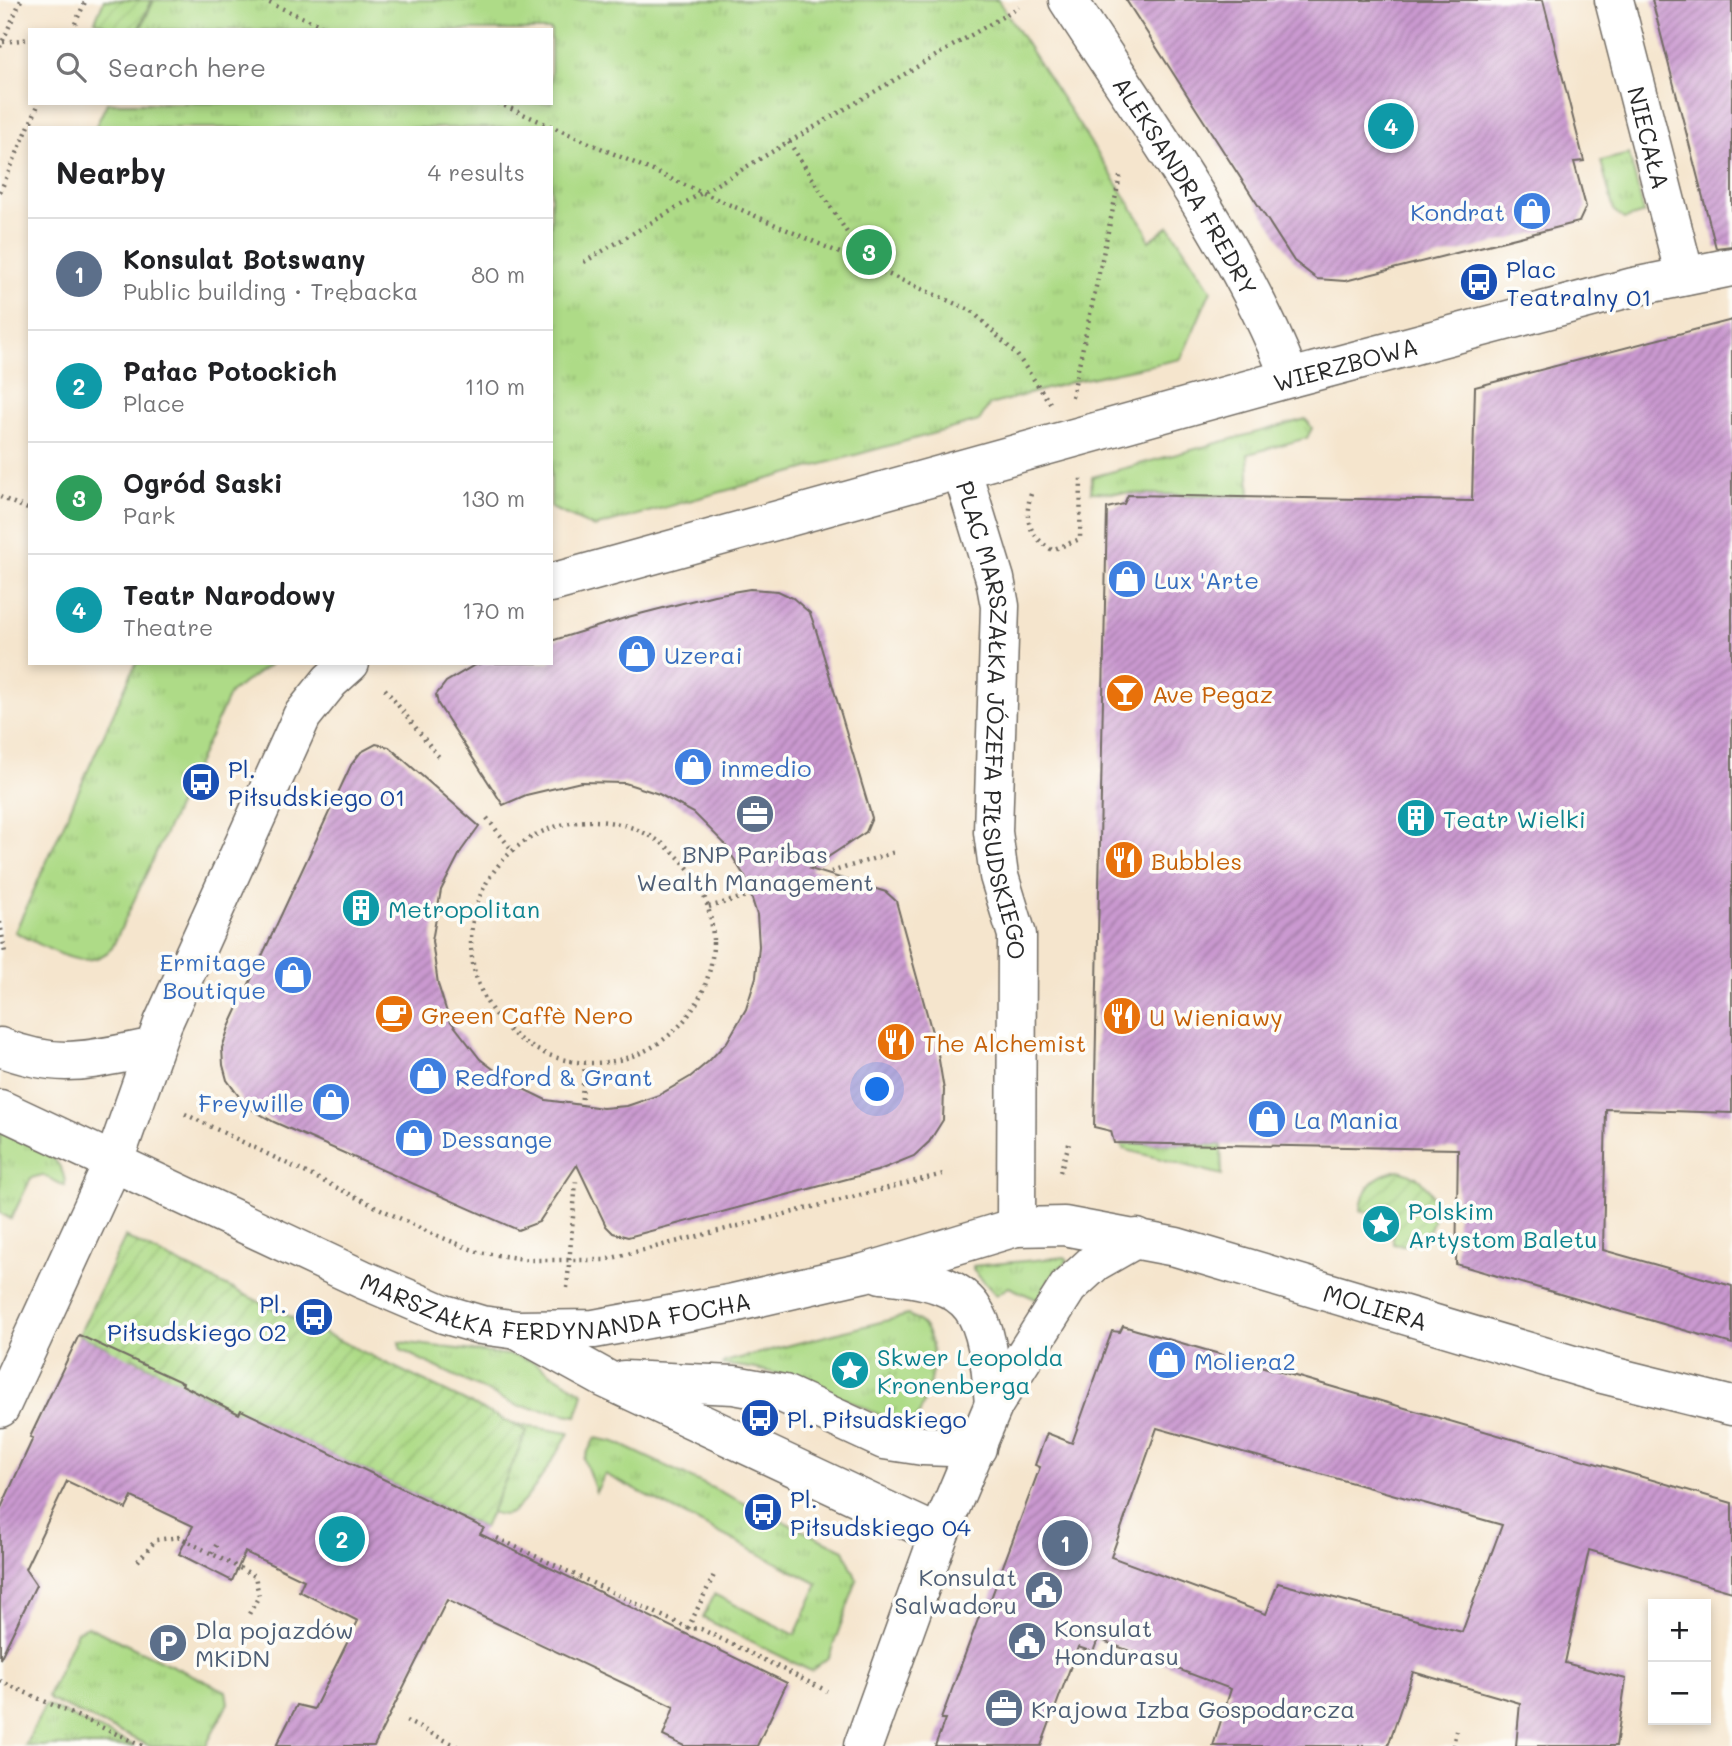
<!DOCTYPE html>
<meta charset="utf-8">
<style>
body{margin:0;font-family:Mali,sans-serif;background:#f6f6f6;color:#202124}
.controls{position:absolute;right:21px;bottom:21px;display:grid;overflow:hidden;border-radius:0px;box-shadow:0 4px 10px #0003}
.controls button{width:63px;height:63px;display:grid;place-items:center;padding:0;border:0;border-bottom:2px solid #e0e0e0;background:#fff;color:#202124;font:35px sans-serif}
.you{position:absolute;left:878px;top:1090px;width:24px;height:24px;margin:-18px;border:5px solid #fff;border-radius:50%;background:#1a73e8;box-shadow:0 0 0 10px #1a73e833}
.badge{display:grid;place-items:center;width:46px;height:46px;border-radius:50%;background:#7c3aed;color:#fff;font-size:23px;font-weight:700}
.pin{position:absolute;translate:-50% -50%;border:4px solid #fff;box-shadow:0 2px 7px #0006}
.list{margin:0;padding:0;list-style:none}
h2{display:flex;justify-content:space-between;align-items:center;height:91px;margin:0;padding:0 28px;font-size:30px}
h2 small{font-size:23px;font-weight:400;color:#757577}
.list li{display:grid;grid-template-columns:46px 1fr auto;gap:21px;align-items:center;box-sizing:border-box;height:112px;padding:0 28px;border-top:2px solid #e0e0e0}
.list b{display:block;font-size:26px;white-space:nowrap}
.list p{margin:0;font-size:23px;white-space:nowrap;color:#757577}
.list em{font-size:23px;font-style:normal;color:#757577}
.icon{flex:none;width:38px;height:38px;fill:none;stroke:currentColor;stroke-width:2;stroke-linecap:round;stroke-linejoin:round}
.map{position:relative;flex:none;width:1732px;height:1746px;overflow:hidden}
.search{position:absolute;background:#fff;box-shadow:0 4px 10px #0003;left:28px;top:28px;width:525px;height:77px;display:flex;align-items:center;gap:18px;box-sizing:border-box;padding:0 24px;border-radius:0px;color:#757577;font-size:26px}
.panel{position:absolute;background:#fff;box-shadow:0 4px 10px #0003;left:28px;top:126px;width:525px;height:539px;border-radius:0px}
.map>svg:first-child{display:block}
.grass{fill:url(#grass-tufts);stroke:#6c8359;stroke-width:2}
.garden{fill:url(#garden-furrows);stroke:#6c8359;stroke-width:2}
.building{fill:url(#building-hatch);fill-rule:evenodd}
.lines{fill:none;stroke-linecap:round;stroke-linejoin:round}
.minor-casing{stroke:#726c64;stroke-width:41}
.path{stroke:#726c64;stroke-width:4.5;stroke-dasharray:2 5;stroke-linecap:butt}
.minor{stroke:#fff;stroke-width:38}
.labels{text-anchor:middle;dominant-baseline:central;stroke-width:7;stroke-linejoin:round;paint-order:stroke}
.street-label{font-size:24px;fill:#2b2b2b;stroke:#fdfcf7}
.shop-label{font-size:24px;fill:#366cbe;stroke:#fdfcf7;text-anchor:start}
.transit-label{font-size:24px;fill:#164399;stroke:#fdfcf7;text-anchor:start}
.food-label{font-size:24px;fill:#c56008;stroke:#fdfcf7;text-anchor:start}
.culture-label{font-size:24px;fill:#0d838f;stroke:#fdfcf7;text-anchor:start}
.service-label{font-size:24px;fill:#4e5e75;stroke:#fdfcf7;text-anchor:start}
</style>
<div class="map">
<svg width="1732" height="1746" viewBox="0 0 1732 1746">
<defs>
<pattern id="grass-tufts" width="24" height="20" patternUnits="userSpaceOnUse" patternTransform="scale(1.75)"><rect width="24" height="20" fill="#aedb87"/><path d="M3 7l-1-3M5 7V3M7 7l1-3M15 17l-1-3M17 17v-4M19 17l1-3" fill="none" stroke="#96bc75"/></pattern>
<pattern id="garden-furrows" width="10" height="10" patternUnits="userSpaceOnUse" patternTransform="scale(1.75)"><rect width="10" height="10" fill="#aedb87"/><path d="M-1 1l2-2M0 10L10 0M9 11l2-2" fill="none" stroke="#96bc75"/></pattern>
<pattern id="building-hatch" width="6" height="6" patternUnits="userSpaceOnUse" patternTransform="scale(1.75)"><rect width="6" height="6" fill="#ca99d0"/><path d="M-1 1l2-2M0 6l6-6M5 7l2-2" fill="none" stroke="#a47da9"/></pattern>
</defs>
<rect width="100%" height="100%" fill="#fdfcf7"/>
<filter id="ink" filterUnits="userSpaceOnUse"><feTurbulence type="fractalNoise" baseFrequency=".0143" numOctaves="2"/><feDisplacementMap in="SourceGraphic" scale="14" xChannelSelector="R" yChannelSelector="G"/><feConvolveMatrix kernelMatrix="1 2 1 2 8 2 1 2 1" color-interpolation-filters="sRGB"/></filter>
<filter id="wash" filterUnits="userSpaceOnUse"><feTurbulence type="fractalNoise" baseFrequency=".00686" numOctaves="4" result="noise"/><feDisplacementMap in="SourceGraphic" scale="28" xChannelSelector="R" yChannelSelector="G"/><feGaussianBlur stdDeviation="1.57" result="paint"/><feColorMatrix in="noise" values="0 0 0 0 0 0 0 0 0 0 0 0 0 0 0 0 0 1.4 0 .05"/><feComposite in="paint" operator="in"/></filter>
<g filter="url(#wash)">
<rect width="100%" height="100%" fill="#f5e5cd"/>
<g class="grass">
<path d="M154 0H998L1118 185 1146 230 1149 241 1169 226 1211 290 1181 359 1075 381 989 405 979 421 594 527 551 508V128H95L107 103H551V30H140Z"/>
<path d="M1629 154 1644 213 1625 219 1614 211 1601 161Z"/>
<path d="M1306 419 1312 428 1307 438 1248 454 1250 497 1091 492 1092 477Z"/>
<path d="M136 663H272L230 693 112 948C85 977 44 945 15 932Z"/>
<path d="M0 1131C26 1143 65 1152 65 1186L42 1175 31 1178 11 1219 0 1213Z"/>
<path d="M1122 1143 1221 1145 1222 1175 1123 1149Z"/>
<path d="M1065 1257 1068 1260 1048 1281 1038 1300 1009 1287 996 1295 973 1270V1266Z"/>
<path d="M908 1315C950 1331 929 1397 914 1425H902C843 1399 788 1368 723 1365L724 1362Z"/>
<path d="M399 1342 517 1356 532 1361 583 1393 577 1416 515 1405 401 1350Z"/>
<path d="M513 1424 569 1433C558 1450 526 1508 508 1514 502 1516 497 1514 491 1512L527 1431Z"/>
<path d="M595 1438 615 1442 844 1550 857 1580 829 1657 811 1671 703 1618 714 1594 795 1635 818 1584 605 1474 596 1492 584 1459Z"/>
<path d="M87 1626 226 1691 228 1703 206 1746H150L50 1700 48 1696 77 1631Z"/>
<path d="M45 1705H47L135 1746H25Z"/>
</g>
<g class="garden">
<path d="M104 0H152L138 30H115L95 21Z"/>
<path d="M1399 1170C1454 1183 1440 1254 1393 1244 1394 1223 1382 1211 1361 1211 1362 1186 1376 1174 1399 1170Z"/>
<path d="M125 1237 527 1431 484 1528 241 1411 239 1414 133 1358 129 1363 106 1353 108 1348 79 1335Z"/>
</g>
<g id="blocks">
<g class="building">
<path d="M1126 0H1543L1584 161 1574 162 1586 207 1579 222 1345 281 1317 279 1294 261Z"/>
<path d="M1652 0H1732V246L1716 248Z"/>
<path d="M1732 320V1113L1606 1109 1603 1250 1732 1286V1344L1456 1264 1458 1149 1114 1143 1111 1131 1094 1127 1107 508 1124 504 1128 495 1472 501 1475 387Z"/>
<path d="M750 589 778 591 793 598 810 613 816 630 872 818 866 832 810 869 886 892 896 901 938 1054 944 1090 943 1120 929 1142 914 1156 877 1171 628 1237 613 1233 606 1226 577 1165 539 1222 518 1230 274 1122 246 1106 227 1080 223 1065 222 1048 229 1027 351 765 361 752 376 744 389 747 479 826 461 851 441 890 432 941 438 984 449 1019 480 1059 513 1084 546 1100 603 1108 627 1106 659 1095 690 1077 709 1061 727 1042 746 1009 756 977 759 946 757 915 745 877 724 843 694 813 659 794 625 783 581 782 526 795 503 805 438 704 436 695 446 682 473 666 482 663H551V641L628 617 714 595Z"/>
<path d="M1123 1326 1732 1503V1592L1589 1550 1565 1663 1626 1679 1616 1746H1516L1520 1703 1413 1672 1388 1746H1213L1231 1689 1098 1639 1093 1652 1078 1647 1041 1746H935L945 1719H941L983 1606 987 1609 1040 1467 1035 1465 1047 1433 1072 1443 1112 1331 1120 1332ZM1157 1428 1502 1525 1462 1632 1278 1583 1266 1614 1111 1557Z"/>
<path d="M79 1335 183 1383 182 1385 239 1414 241 1410 484 1528 480 1534 787 1683 757 1746H684L663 1736 674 1707 447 1600 374 1746H276L297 1705 314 1709 358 1621 299 1591 304 1580 245 1552 232 1581 179 1554 193 1526 132 1497 126 1509 67 1481 25 1569 36 1585 0 1659V1510L33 1438 30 1437Z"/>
</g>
</g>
</g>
<g filter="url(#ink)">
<use href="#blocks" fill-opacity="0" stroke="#726c64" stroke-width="2"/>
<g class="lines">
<g class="minor-casing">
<g id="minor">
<path id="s1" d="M1068 0C1146 121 1238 244 1290 378"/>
<path id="s2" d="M1614 0 1685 276"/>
<path id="s3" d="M962 471 995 579 1000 606 993 832 999 876 1017 935 1016 1227"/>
<path id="s4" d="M551 583 1290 378 1633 287 1732 267"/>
<path d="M0 1047C62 1071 90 1059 152 1048"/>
<path id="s5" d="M0 1109 362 1279 444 1314 481 1325 518 1330 594 1329 729 1304 864 1273 1016 1227 1064 1226 1176 1247 1603 1374 1732 1406"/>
<path d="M881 1274C980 1282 986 1311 994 1404"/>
<path d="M519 1331 606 1379 939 1535"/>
<path d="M624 1380 734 1385 784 1394 884 1440 923 1446 977 1448"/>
<path d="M0 1408 114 1161 163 1023 302 716 330 681 350 663"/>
<path d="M863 1746 939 1535 994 1404 1068 1287 1095 1262 1137 1238"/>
</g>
</g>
<g class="path">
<path d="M263 0 331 30"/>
<path d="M72 30 86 0"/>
<path d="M3 42 30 39"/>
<path d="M0 47 21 0"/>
<path d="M498 103 972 311 1017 355 1050 403"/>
<path d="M789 142 868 265"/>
<path d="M0 192 39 103"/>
<path d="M584 262 1019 7"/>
<path d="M1072 397 1121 172"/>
<path d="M1031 494C1023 520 1030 536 1052 550L1080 539 1081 477"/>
<path d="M0 497 30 510"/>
<path d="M385 689 439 757"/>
<path d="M487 818 512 850"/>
<circle cx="592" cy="942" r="121"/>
<path d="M831 872 895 852"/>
<path d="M709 907 750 895"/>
<path d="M0 922 5 953"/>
<path d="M581 1106 585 1064"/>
<path d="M185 1114 428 1232 478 1252 530 1260H604L947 1173"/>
<path d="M1060 1172 1069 1144"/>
<path d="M567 1288 576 1181"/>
<path d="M497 1538 688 1628 701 1629 827 1691"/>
<path d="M212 1553 217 1544"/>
<path d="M138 1561 156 1540 179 1537 255 1576 259 1596 249 1614"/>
<path d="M688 1628 714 1575"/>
<path d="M0 1681 143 1746"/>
<path d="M406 1721 457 1746"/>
<path d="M1453 1746 1456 1731"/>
</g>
<use href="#minor" class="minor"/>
</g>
</g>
<defs>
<g id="shop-disc" transform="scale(2.0125)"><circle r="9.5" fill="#3f7fe0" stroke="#fdfcf7"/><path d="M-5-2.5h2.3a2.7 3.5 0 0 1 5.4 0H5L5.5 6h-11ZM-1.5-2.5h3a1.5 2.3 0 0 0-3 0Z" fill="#fff"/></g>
<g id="bus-disc" transform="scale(2.0125)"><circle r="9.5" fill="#1a4fb4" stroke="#fdfcf7"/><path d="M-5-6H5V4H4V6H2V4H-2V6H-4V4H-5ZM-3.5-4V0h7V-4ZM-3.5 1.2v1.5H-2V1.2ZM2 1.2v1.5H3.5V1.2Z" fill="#fff"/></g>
<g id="bar-disc" transform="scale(2.0125)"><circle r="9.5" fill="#e8710a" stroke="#fdfcf7"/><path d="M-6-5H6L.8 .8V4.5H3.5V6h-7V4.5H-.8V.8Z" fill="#fff"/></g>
<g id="office-disc" transform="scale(2.0125)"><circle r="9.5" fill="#5c6f8a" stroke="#fdfcf7"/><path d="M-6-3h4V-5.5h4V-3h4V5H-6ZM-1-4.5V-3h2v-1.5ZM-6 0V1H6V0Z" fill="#fff"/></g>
<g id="building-disc" transform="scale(2.0125)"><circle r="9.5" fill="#0f9aa8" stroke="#fdfcf7"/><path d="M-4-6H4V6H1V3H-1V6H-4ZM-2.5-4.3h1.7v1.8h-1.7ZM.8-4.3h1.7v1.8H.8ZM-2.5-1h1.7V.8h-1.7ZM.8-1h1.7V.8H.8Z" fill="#fff"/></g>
<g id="restaurant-disc" transform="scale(2.0125)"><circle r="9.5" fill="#e8710a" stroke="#fdfcf7"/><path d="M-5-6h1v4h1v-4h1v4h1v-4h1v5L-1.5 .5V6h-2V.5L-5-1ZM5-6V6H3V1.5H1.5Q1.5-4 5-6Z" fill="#fff"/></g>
<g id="cafe-disc" transform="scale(2.0125)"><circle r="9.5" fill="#e8710a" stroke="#fdfcf7"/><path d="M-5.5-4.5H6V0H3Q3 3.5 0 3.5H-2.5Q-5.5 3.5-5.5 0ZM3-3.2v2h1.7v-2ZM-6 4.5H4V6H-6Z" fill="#fff"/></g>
<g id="sight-disc" transform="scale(2.0125)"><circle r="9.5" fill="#0f9aa8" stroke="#fdfcf7"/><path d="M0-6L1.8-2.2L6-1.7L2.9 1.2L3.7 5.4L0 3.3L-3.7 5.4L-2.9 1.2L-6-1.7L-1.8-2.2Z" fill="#fff"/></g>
<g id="civic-disc" transform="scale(2.0125)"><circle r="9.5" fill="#5c6f8a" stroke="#fdfcf7"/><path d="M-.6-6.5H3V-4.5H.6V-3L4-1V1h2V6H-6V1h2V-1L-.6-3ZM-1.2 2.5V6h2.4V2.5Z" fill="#fff"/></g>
<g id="parking-disc" transform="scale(2.0125)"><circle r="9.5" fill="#5c6f8a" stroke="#fdfcf7"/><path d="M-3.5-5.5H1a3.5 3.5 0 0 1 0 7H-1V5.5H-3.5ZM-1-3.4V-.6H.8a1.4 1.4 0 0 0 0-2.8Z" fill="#fff"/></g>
</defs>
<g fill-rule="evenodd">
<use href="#shop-disc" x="1532" y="211"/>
<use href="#bus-disc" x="1479" y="282"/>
<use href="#shop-disc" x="1127" y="579"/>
<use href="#shop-disc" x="637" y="654"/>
<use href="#bar-disc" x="1125" y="693"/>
<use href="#shop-disc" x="693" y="767"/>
<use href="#bus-disc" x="201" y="782"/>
<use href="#office-disc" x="755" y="814"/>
<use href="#building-disc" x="1416" y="818"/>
<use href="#restaurant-disc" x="1124" y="860"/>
<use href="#building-disc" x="361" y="908"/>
<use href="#shop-disc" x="293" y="975"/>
<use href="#cafe-disc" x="394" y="1014"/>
<use href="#restaurant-disc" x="1122" y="1016"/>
<use href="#restaurant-disc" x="896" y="1042"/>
<use href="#shop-disc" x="428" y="1076"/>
<use href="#shop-disc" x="331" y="1102"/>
<use href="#shop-disc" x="1267" y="1119"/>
<use href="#shop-disc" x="414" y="1138"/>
<use href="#sight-disc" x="1381" y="1224"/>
<use href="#bus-disc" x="314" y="1317"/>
<use href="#shop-disc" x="1167" y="1360"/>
<use href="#sight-disc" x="850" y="1370"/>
<use href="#bus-disc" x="760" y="1418"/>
<use href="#bus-disc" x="763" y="1512"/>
<use href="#civic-disc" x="1044" y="1590"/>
<use href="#civic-disc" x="1027" y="1641"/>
<use href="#parking-disc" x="168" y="1643"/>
<use href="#office-disc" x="1004" y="1708"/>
</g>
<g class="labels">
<g class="street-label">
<text stroke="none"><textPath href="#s2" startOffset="142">NIECAŁA</textPath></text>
<text stroke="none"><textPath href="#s1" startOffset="220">ALEKSANDRA FREDRY</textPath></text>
<text stroke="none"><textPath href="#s4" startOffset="824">WIERZBOWA</textPath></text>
<text stroke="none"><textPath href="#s3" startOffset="254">PLAC MARSZAŁKA JÓZEFA PIŁSUDSKIEGO</textPath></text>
<text stroke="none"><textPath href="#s5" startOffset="600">MARSZAŁKA FERDYNANDA FOCHA</textPath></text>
<text stroke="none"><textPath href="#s5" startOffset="1446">MOLIERA</textPath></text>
</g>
<g class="shop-label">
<text x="1505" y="211" text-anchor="end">Kondrat</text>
<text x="1154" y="579">Lux 'Arte</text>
<text x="664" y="654">Uzerai</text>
<text x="720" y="767">inmedio</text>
<text x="266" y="961" text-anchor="end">Ermitage<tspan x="266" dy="28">Boutique</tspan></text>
<text x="455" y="1076">Redford &amp; Grant</text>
<text x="304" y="1102" text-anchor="end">Freywille</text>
<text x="1294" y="1119">La Mania</text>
<text x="441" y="1138">Dessange</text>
<text x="1194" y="1360">Moliera2</text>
</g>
<g class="transit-label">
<text x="1506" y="268">Plac<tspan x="1506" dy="28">Teatralny 01</tspan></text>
<text x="228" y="768">Pl.<tspan x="228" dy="28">Piłsudskiego 01</tspan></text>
<text x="287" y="1303" text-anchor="end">Pl.<tspan x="287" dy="28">Piłsudskiego 02</tspan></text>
<text x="787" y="1418">Pl. Piłsudskiego</text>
<text x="790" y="1498">Pl.<tspan x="790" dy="28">Piłsudskiego 04</tspan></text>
</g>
<g class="food-label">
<text x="1152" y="693">Ave Pegaz</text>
<text x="1151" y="860">Bubbles</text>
<text x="421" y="1014">Green Caffè Nero</text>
<text x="1149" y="1016">U Wieniawy</text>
<text x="923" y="1042">The Alchemist</text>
</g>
<g class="culture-label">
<text x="1443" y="818">Teatr Wielki</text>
<text x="388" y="908">Metropolitan</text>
<text x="1408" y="1210">Polskim<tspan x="1408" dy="28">Artystom Baletu</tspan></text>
<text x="877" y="1356">Skwer Leopolda<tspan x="877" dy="28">Kronenberga</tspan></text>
</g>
<g class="service-label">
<text x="755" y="853" text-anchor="middle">BNP Paribas<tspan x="755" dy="28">Wealth Management</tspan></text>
<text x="1017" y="1576" text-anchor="end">Konsulat<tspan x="1017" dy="28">Salwadoru</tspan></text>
<text x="1054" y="1627">Konsulat<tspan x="1054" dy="28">Hondurasu</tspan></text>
<text x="195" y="1629">Dla pojazdów<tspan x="195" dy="28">MKiDN</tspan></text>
<text x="1031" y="1708">Krajowa Izba Gospodarcza</text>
</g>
</g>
</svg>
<div class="controls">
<button>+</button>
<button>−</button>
</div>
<div class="you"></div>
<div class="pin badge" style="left:1065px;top:1543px;background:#5c6f8a">1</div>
<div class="pin badge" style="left:342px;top:1539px;background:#0f9aa8">2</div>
<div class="pin badge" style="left:869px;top:252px;background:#2e9e5b">3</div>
<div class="pin badge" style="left:1391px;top:126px;background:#0f9aa8">4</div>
<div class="search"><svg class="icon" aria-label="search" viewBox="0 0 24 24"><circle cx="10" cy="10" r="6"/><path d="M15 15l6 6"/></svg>Search here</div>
<section class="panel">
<h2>Nearby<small>4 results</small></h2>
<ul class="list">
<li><span class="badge" style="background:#5c6f8a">1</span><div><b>Konsulat Botswany</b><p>Public building · Trębacka</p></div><em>80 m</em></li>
<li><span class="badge" style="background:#0f9aa8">2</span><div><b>Pałac Potockich</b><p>Place</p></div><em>110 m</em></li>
<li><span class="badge" style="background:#2e9e5b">3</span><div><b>Ogród Saski</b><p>Park</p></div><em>130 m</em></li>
<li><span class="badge" style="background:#0f9aa8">4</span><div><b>Teatr Narodowy</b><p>Theatre</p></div><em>170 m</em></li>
</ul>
</section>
</div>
